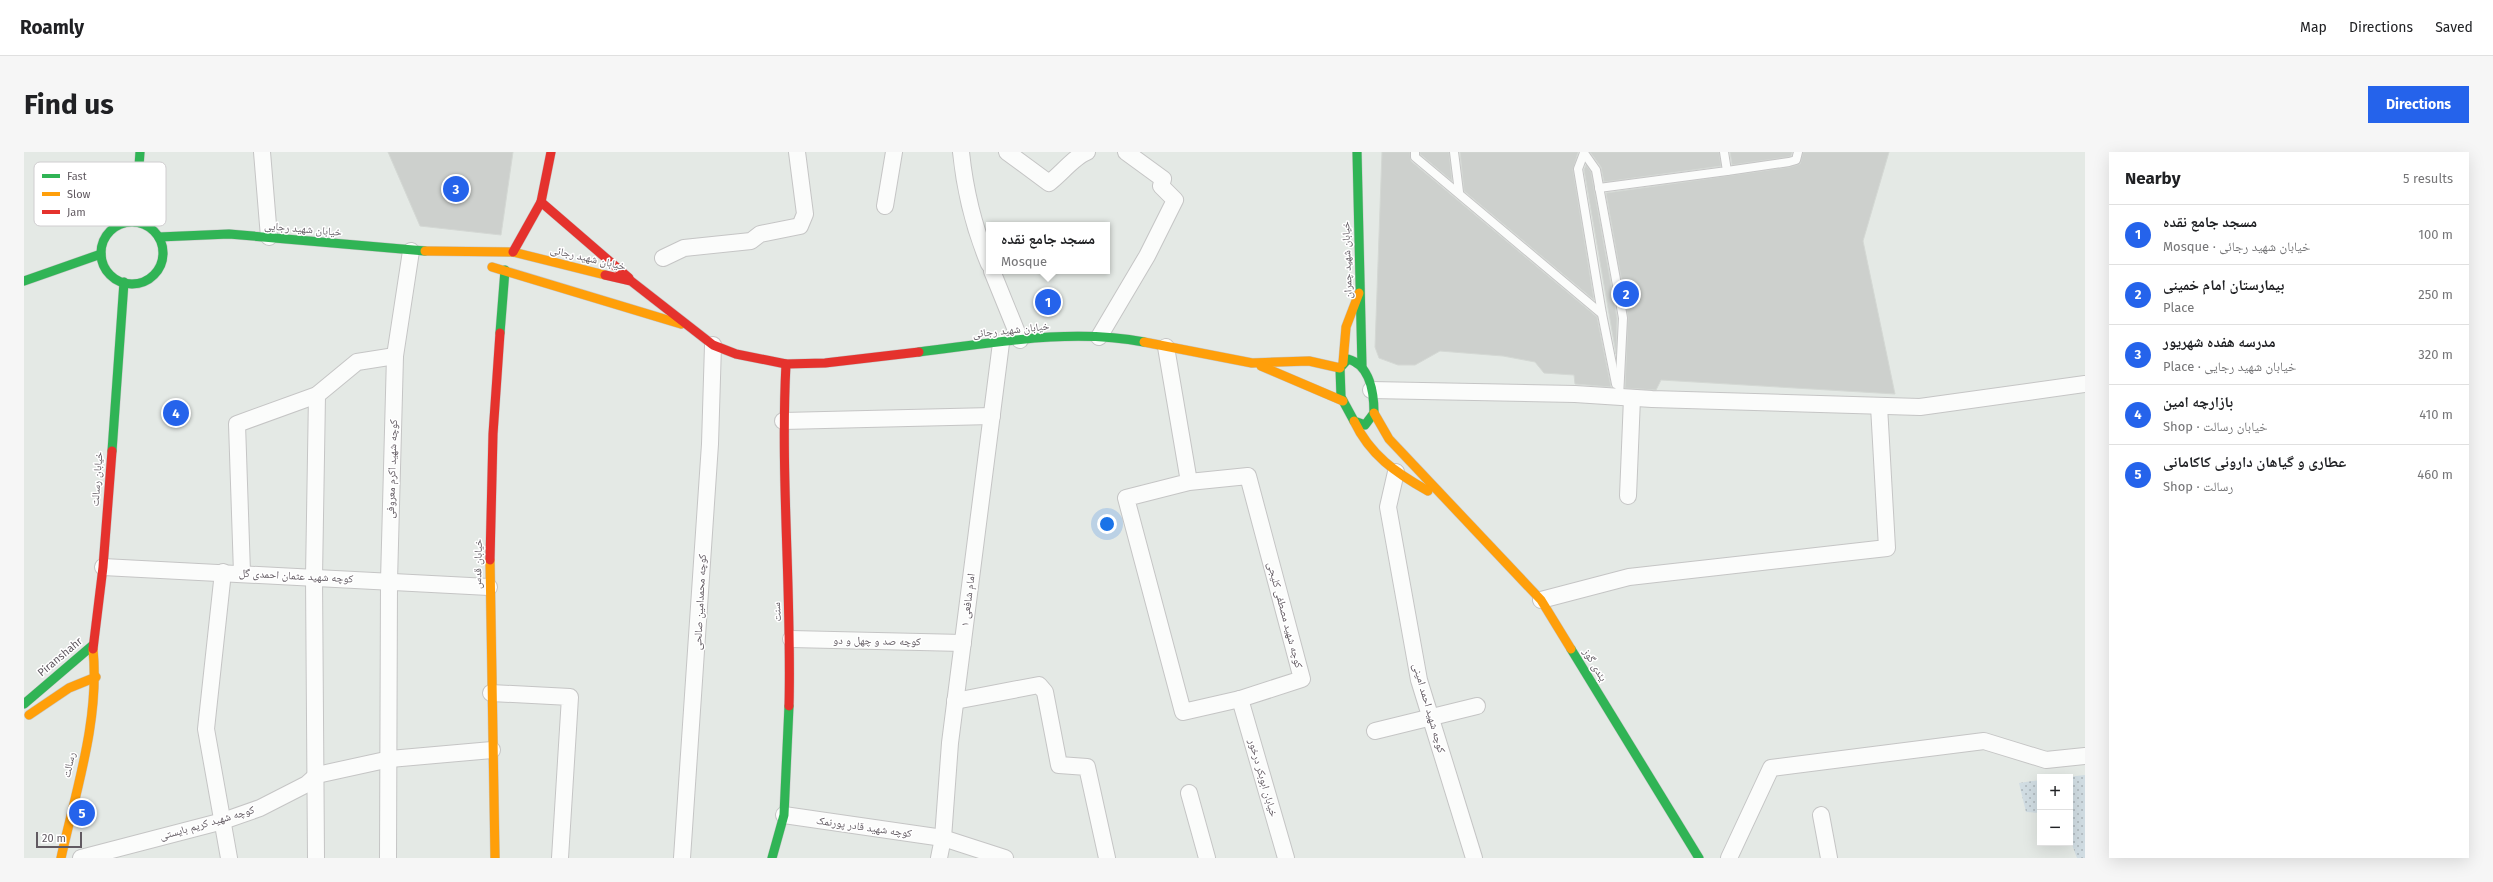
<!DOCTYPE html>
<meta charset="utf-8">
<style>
body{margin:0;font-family:"Fira Sans","Noto Naskh Arabic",sans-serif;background:#f6f6f6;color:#202124}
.controls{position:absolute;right:12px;bottom:12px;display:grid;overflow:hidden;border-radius:0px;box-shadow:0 4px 16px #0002}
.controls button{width:36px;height:36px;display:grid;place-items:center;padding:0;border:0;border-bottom:1px solid #e0e0e0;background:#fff;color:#202124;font:20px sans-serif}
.scale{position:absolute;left:12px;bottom:10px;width:46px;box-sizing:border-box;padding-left:4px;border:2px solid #615a61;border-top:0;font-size:11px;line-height:14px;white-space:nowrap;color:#615a61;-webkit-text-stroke:3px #fff;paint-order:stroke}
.you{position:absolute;left:1083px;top:372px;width:14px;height:14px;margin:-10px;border:3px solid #fff;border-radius:50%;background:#1a73e8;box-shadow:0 0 0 6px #1a73e833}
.badge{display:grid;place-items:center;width:26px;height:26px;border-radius:50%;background:#2563eb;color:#fff;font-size:13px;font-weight:700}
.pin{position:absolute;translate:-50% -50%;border:2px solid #fff;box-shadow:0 1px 4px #0006}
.popup{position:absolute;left:962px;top:70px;width:124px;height:52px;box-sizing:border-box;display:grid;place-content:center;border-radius:0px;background:#fff;filter:drop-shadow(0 1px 3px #0005);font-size:13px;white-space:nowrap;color:#757577}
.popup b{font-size:15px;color:#202124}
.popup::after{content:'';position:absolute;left:50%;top:100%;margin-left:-8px;border:8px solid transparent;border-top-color:#fff}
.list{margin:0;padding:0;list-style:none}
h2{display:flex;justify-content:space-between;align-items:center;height:52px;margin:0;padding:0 16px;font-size:17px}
h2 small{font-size:13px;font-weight:400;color:#757577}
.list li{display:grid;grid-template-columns:26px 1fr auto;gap:12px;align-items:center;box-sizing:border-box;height:60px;padding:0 16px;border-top:1px solid #e0e0e0}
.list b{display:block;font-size:15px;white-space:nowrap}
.list p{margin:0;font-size:13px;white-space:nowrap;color:#757577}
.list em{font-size:13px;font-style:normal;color:#757577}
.map{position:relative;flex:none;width:2061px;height:706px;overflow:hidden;border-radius:0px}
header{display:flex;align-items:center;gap:24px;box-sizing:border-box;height:56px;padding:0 20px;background:#fff;border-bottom:1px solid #e0e0e0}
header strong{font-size:19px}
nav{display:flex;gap:22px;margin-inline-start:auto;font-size:14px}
.intro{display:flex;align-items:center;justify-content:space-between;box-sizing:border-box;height:96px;padding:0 24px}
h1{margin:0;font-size:28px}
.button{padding:10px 18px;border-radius:0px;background:#2563eb;color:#fff;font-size:14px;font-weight:700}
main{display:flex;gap:24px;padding:0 24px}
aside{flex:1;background:#fff;border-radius:0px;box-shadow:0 4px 16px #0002}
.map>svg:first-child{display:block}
.green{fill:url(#green-dots)}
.building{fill:#cdd0cd;stroke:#d4d8d4}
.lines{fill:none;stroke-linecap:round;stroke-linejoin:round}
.lane-casing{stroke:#c5c5c5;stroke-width:10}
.street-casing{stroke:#c5c5c5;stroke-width:18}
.fast-casing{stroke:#c6c6c6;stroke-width:10}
.slow-casing{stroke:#c6c6c6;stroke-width:10}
.jam-casing{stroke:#c6c6c6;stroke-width:10}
.lane{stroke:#fbfcfb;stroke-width:8}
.street{stroke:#fbfcfb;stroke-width:16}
.fast{stroke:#30b455;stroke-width:9}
.slow{stroke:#ff9f0a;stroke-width:9}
.jam{stroke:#e5322d;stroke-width:9}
.labels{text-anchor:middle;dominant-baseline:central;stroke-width:3;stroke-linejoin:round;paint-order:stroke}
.street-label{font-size:11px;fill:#615a61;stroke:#fff}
.key{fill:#fff;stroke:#d0ced0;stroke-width:1}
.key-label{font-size:11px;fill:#615a61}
</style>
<header>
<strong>Roamly</strong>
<nav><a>Map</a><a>Directions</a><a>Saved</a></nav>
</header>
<div class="intro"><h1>Find us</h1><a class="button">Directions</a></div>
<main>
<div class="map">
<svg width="2061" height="706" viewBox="0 0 2061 706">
<defs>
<pattern id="green-dots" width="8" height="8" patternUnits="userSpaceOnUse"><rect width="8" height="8" fill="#d1dde3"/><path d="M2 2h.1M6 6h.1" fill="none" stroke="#adb6bb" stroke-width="1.8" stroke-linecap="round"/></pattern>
</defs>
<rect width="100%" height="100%" fill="#e4e9e5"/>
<g class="green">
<path d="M2061 623V706H2053L2046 687V625H2043Z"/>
<path d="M2016 628V661L2002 660 1995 631Z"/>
</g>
<g class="building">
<path d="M364 0H489L477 83 396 74Z"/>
<path d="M1358 0H1386L1387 9 1573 165 1587 235 1551 232 1550 223 1520 221 1511 210 1479 204 1416 199 1391 213H1374L1355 206 1351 195Z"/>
<path d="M1396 0H1425L1428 29 1396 2Z"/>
<path d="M1436 0H1554L1549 18 1570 148 1440 39Z"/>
<path d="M1566 0H1695L1697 14 1580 30 1577 15Z"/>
<path d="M1706 0H1768L1767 4 1764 5 1708 13Z"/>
<path d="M1779 0H1865L1839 89 1871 242 1637 228 1632 238 1601 236 1604 165 1582 41 1766 15 1776 12Z"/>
<path d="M1562 13 1567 20 1593 166 1592 202 1560 18Z"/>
</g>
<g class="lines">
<g class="lane-casing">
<g id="lane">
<path d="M1391 0V5L1578 162"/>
<path d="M1430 0 1435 40"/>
<path d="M1560 1 1572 18 1599 166 1595 245"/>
<path d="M1560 1 1554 17 1578 162 1592 232"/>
<path d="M1703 19 1765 10 1772 8 1774 0"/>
<path d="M1575 36 1703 19 1700 0"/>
</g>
</g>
<g class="street-casing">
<g id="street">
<path d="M238 0 245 85"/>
<path d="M937 0C941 39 950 76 965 112"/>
<path d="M983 0 1025 31C1037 22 1051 4 1063 0"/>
<path d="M861 54 870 0"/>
<path d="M639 106 660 96 727 89 736 82 776 74 781 62 773 0"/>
<path d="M968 119 996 188"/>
<path d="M1075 185 1123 104 1151 48 1137 34 1139 27 1102 0"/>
<path d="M1142 195 1165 330 1224 324 1278 527 1216 547 1159 560 1102 346 1165 330"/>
<path d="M1347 238 1551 242 1628 247 1896 255 2061 232"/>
<path d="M759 269 968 264"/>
<path d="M1372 320 1364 355 1395 528 1450 706"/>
<path d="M1604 344 1608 246"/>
<path d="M79 415 465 435"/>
<path d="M199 420 182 577 205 706"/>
<path d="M218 421 213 272 293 243 333 210 371 204"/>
<path d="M1517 448 1605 425 1863 396 1855 254"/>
<path d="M767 487 939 491"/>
<path d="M467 541 546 545 536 706"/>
<path d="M1216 547 1262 706"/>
<path d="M931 549 1015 533 1021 540 1035 613 1063 615 1083 706"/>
<path d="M1351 579 1453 554"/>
<path d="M1165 641 1183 706"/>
<path d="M760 663 919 686 981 706"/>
<path d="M1797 663 1805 706"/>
<path d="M57 706 199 669 236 656 283 632 293 623 366 607 468 598"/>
<path d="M292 706 290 425 293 243"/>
<path d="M364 706 365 429 371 204 387 99"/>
<path d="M658 706 686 292 689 193"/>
<path d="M915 706 919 686 926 591 977 191"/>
<path d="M1705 706 1747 616 1960 589 2022 608 2061 604"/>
</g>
</g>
<g class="fast-casing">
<g id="fast">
<path d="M1333 0 1338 215"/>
<path d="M111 70 116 0"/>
<circle cx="108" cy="101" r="31"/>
<path d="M135 85 205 82 401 99"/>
<path d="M0 129 77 102"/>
<path d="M476 181 481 118"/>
<path d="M895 200C969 191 1047 176 1120 190"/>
<path d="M1324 207C1346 213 1350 241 1350 261L1341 273 1330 269 1317 245 1316 216Z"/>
<path d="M88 299 100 130"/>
<path d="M1547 497 1675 706"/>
<path d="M0 552 69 493"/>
<path d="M748 706 760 663 765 554"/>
</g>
</g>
<g class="slow-casing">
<g id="slow">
<path d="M401 99 489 100 581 123"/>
<path d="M468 115 657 172"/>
<path d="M1120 190 1228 211 1285 209 1316 216"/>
<path d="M1319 211 1322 175 1335 141"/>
<path d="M1237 214 1319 249"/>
<path d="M1350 261 1365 287 1517 448 1547 497"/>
<path d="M1330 269C1346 303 1372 321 1404 339"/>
<path d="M466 408 471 706"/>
<path d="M5 563 45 536 72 525"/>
<path d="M37 706C52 638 76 567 69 497"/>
</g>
</g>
<g class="jam-casing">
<g id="jam">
<path d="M517 50 605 126"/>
<path d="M489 100 517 50 527 0"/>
<path d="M581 123 607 129 689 193 712 202 762 212 801 211 895 200"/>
<path d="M762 212C756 326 768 440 765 554"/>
<path d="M466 408 469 282 476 181"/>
<path d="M69 497 79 415 88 299"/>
</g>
</g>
<use href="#lane" class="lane"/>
<use href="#street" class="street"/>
<use href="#fast" class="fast"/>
<use href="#slow" class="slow"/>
<use href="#jam" class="jam"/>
</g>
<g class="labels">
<g class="street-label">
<text transform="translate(279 77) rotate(5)">خیابان شهید رجایی</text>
<text transform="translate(564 106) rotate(13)">خیابان شهید رجائی</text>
<text transform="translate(1323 108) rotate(-92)">خیابان شهید چمران</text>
<text transform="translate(987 178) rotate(-6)">خیابان شهید رجائی</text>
<text transform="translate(368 317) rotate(-88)">کوچه شهید اکرم معروفی</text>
<text transform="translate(73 327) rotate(-86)">خیابان رسالت</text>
<text transform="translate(454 412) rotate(-89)">خیابان قدس</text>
<text transform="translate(272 424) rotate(3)">کوچه شهید عثمان احمدی گل</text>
<text transform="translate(944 448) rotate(-83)">امام شافعی ۱</text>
<text transform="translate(676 450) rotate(-87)">کوچه محمدامین صالحی</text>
<text transform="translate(753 460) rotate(-93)">سنت</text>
<text transform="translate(1261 463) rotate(75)">کوچه شهید مصطفی کلیجی</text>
<text transform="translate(853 489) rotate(1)">کوچه صد و چهل و دو</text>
<text transform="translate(36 505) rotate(-40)">Piranshahr</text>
<text transform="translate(1571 513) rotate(59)">یئدی گوز</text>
<text transform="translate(1405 556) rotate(74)">کوچه شهید احمد امینی</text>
<text transform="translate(45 613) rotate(-78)">رسالت</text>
<text transform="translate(1239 626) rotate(74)">خیابان ابوبکر درخور</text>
<text transform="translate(183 671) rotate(-16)">کوچه شهید کریم بایستی</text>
<text transform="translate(840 675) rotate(8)">کوچه شهید قادر پورنمک</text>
</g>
</g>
<rect x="10" y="10" width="132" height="64" rx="6" class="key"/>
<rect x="18" y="22" width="18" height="4" fill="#30b455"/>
<rect x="18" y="40" width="18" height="4" fill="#ff9f0a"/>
<rect x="18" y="58" width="18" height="4" fill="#e5322d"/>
<g class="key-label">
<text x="43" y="28">Fast</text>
<text x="43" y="46">Slow</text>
<text x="43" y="64">Jam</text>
</g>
</svg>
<div class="controls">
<button>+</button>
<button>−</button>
</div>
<div class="scale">20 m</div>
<div class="you"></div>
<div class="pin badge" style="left:1024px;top:150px">1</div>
<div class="popup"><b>مسجد جامع نقده</b>Mosque</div>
<div class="pin badge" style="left:1602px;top:142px">2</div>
<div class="pin badge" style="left:432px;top:37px">3</div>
<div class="pin badge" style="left:152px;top:261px">4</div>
<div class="pin badge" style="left:58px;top:661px">5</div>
</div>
<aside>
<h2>Nearby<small>5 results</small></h2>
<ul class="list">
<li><span class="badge">1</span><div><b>مسجد جامع نقده</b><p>Mosque · خیابان شهید رجائی</p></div><em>100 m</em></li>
<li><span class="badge">2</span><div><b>بیمارستان امام خمینی</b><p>Place</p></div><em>250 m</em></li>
<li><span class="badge">3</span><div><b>مدرسه هفده شهریور</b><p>Place · خیابان شهید رجایی</p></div><em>320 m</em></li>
<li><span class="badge">4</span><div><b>بازارچه امین</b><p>Shop · خیابان رسالت</p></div><em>410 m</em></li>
<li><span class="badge">5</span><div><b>عطاری و گیاهان داروئی کاکامانی</b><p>Shop · رسالت</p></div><em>460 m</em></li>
</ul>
</aside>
</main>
